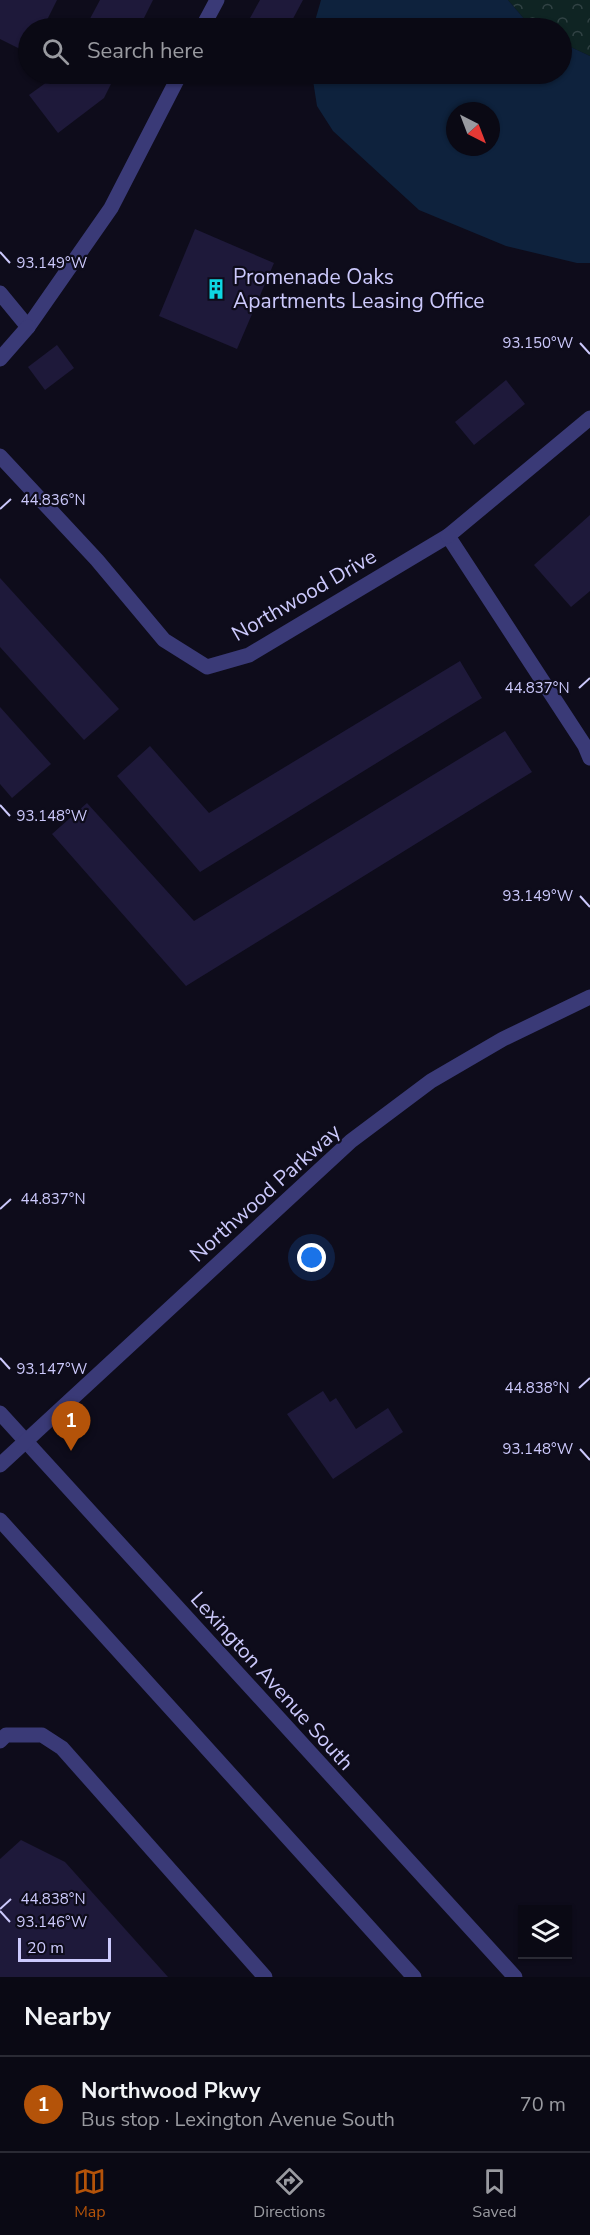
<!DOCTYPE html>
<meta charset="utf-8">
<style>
body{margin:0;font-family:"Nunito Sans",sans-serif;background:#13121d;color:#f1f3f6}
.controls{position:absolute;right:18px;bottom:18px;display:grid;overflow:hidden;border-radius:0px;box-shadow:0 2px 4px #0004}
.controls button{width:54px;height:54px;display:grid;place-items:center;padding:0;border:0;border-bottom:2px solid #2a2a34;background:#0a0914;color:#f1f3f6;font:30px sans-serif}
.compass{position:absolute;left:446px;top:102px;width:54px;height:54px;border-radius:50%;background:#0a0914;box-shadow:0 2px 4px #0004;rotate:138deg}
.scale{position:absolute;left:18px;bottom:15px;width:93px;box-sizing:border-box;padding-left:6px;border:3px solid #ccc9fc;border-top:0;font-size:16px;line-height:21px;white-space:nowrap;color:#ccc9fc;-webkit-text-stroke:4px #0e0c1b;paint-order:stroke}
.you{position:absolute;left:312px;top:1258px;width:21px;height:21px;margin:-15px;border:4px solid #fff;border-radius:50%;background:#1a73e8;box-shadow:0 0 0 9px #1a73e833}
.badge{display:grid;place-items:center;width:39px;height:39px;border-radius:50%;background:#b45309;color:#fff;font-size:20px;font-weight:700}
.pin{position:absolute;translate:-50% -50px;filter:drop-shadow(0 2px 3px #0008)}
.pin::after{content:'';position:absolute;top:32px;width:21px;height:18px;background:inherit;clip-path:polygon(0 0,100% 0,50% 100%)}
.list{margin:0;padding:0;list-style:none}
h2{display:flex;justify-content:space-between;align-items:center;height:78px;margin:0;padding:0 24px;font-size:26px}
h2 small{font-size:20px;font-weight:400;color:#999aa0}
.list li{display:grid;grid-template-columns:39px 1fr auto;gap:18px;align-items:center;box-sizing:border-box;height:96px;padding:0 24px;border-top:2px solid #2a2a34}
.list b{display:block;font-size:22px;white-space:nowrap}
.list p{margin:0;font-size:20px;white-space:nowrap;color:#999aa0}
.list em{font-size:20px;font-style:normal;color:#999aa0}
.icon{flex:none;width:33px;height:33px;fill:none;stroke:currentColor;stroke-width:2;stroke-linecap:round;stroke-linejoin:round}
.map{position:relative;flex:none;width:590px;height:1977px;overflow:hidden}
.search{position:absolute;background:#0a0914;box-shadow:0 2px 4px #0004;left:18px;right:18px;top:18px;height:66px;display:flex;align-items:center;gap:15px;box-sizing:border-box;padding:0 21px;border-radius:33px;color:#999aa0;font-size:22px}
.sheet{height:174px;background:#0a0914}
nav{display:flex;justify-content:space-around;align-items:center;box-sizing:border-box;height:84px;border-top:2px solid #2a2a34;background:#0a0914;font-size:16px;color:#999aa0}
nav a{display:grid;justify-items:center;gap:3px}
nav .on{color:#b45309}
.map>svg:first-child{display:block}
.forest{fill:url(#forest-crowns)}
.water{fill:#0e223d;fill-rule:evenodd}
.building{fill:#1e193a}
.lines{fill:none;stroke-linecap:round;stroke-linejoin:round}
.minor{stroke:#3a3a77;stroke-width:15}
.ticks{fill:none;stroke:#ccc9fc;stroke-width:2}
.labels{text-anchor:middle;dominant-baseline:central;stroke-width:4.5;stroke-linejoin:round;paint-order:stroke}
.poi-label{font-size:21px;fill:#ccc9fc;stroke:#0e0c1b;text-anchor:start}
.street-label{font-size:21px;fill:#ccc9fc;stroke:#0e0c1b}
.ticks-label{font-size:15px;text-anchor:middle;fill:#ccc9fc;stroke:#0e0c1b;stroke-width:4.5;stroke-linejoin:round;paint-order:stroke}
</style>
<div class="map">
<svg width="590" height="1977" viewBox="0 0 590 1977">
<defs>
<pattern id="forest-crowns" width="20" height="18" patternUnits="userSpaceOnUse" patternTransform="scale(1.5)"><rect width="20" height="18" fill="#0f2423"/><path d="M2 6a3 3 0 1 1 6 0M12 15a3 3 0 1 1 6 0" fill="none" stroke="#314244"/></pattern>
</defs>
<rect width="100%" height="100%" fill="#0e0c1b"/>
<path class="forest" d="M508 0H590V56L562 43V28H532Z"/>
<g class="water">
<path d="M321 0H508L532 28H313Z"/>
<path d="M562 43 590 56V263H577L506 246 419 210 333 131 317 106 312 74H562ZM455 111H491V147H455Z"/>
</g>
<g class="building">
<path d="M0 0H57L43 28H28V53L0 39Z"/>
<path d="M100 0H153L139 28H85Z"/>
<path d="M260 0H303L288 28H247L245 27Z"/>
<path d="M58 74H116L104 98 58 133 29 95Z"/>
<path d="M195 229 274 263 237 349 159 316Z"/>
<path d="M57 345 74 368 45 390 28 367Z"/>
<path d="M506 380 525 404 474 445 455 422Z"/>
<path d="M590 515V591L571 607 534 565Z"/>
<path d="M0 578 119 709 84 740 0 647Z"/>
<path d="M460 661 482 698 200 872 117 776 150 746 209 813Z"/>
<path d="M0 707 51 764 12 798 0 784Z"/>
<path d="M505 731 532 772 186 986 52 834 87 803 194 921Z"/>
<path d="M323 1391 330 1402 336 1398 356 1429 388 1408 403 1432 333 1479 287 1414Z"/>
<path d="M21 1840 65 1862 168 1977H0V1859Z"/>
</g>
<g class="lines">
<g class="minor">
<path d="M202 28 217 0"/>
<path d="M0 293 28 327 111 208 180 74"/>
<path d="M0 359 28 327"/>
<path d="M0 456 97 560 164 640 207 667 249 655 448 536 585 746 590 758"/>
<path d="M448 536 590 418"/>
<path d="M0 1413 515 1977"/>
<path d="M0 1465 351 1141 431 1081 503 1039 590 997"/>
<path d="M0 1520 414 1977"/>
<path d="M0 1741 6 1735H42L62 1748 265 1977"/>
</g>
</g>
<path class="ticks" d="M0 252 10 263M580 343 590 354M0 509 11 499M579 688 590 678M0 805 10 816M580 896 590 907M0 1209 11 1199M0 1358 10 1369M579 1388 590 1378M580 1449 590 1460M0 1909 11 1899M0 1911 10 1922"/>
<defs>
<g id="building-bare" transform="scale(1.62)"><path d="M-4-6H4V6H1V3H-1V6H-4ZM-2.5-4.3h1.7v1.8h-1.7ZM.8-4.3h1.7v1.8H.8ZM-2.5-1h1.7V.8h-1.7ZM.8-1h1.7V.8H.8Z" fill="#0ed7e3" stroke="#0e0c1b" stroke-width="2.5" paint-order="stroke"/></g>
</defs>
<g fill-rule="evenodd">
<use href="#building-bare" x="216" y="289"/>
</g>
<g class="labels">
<g class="poi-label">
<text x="233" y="277">Promenade Oaks<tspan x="233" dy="24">Apartments Leasing Office</tspan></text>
</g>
<g class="street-label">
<text transform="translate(304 595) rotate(-30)">Northwood Drive</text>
<text transform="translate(265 1193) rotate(-42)">Northwood Parkway</text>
<text transform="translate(272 1681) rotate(48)">Lexington Avenue South</text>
</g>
</g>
<g class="ticks-label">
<text x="52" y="268">93.149°W</text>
<text x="538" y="348">93.150°W</text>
<text x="53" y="505">44.836°N</text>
<text x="537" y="693">44.837°N</text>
<text x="52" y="821">93.148°W</text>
<text x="538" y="901">93.149°W</text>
<text x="53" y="1204">44.837°N</text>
<text x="52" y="1374">93.147°W</text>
<text x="537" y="1393">44.838°N</text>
<text x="538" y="1454">93.148°W</text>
<text x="53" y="1904">44.838°N</text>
<text x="52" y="1927">93.146°W</text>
</g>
</svg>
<div class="controls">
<button><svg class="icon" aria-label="layers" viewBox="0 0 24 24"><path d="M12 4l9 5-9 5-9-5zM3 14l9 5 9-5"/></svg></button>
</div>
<svg class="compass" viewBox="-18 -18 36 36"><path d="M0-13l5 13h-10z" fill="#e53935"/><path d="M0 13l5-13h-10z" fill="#999aa0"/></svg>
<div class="scale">20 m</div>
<div class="you"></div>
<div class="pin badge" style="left:71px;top:1451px">1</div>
<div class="search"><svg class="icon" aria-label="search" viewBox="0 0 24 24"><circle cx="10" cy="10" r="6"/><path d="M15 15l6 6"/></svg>Search here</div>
</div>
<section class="sheet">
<h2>Nearby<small></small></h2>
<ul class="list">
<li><span class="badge">1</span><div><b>Northwood Pkwy</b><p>Bus stop · Lexington Avenue South</p></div><em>70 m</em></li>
</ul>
</section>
<nav>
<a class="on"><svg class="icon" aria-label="map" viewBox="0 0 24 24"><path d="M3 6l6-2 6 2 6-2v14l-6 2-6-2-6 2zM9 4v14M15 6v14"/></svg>Map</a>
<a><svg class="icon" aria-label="directions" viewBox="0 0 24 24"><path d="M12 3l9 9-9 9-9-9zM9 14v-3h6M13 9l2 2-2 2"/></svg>Directions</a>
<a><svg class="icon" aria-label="saved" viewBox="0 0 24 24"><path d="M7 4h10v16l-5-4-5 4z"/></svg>Saved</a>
</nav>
